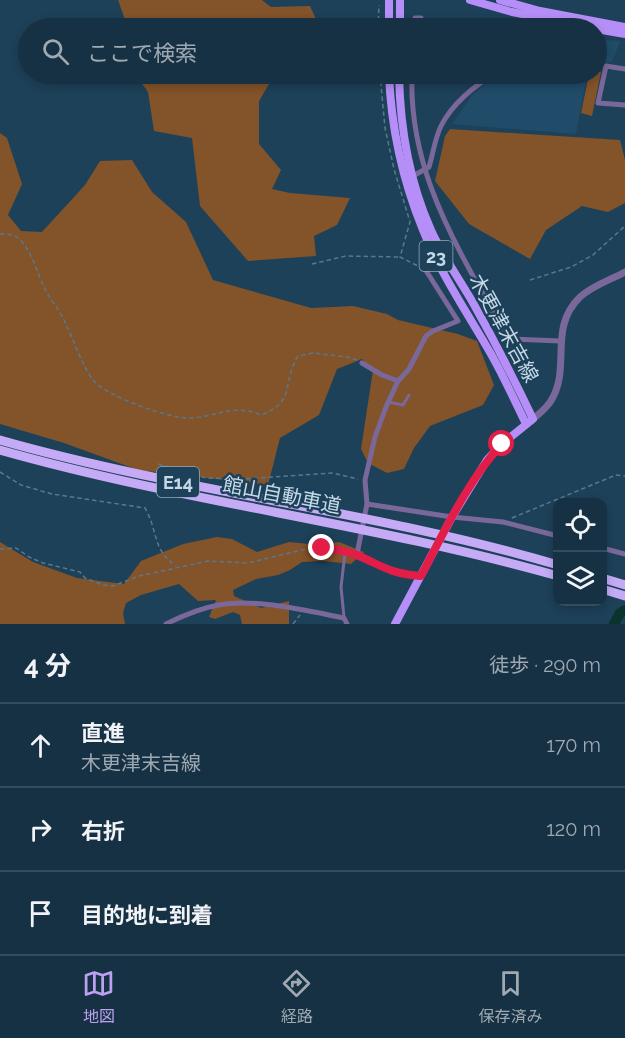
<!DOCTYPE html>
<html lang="ja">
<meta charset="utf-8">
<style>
body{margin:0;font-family:Raleway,"Noto Sans JP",sans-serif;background:#1f394a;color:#f1f3f6}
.controls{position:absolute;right:18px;bottom:18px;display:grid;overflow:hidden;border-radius:12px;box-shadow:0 3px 9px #0003}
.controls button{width:54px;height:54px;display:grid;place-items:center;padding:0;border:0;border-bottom:2px solid #354c5c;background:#163143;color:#f1f3f6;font:30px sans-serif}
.stop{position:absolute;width:18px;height:18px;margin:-14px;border:4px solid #e11d48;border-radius:50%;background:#fff}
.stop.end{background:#e11d48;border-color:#fff;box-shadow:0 2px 6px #0008}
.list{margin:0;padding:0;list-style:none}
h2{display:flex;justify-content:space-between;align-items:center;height:78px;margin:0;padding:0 24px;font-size:26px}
h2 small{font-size:20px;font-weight:400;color:#9ea9b2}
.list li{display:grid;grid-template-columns:39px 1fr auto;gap:18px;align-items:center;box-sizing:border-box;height:84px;padding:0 24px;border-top:2px solid #354c5c}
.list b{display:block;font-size:22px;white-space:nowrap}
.list p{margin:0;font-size:20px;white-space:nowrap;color:#9ea9b2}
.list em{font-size:20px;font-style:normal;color:#9ea9b2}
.icon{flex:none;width:33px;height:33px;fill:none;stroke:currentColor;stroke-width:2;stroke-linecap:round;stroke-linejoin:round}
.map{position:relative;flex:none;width:625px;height:624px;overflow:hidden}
.search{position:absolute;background:#163143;box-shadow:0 3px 9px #0003;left:18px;right:18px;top:18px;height:66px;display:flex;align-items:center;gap:15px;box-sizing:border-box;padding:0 21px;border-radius:33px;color:#9ea9b2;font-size:22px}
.sheet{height:330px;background:#163143}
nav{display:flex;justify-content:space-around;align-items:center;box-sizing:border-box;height:84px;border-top:2px solid #354c5c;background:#163143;font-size:16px;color:#9ea9b2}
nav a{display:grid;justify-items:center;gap:3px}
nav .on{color:#bca0f2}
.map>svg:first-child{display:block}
.built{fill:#204c69}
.green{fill:#835329}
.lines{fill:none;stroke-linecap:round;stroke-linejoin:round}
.river{stroke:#09342d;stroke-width:10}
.path{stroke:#5a788d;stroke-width:1.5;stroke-dasharray:4.5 3;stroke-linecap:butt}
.service{stroke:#7a689b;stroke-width:3}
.minor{stroke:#7a689b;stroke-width:5}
.tertiary{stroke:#7a689b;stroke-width:7}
.primary{stroke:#b68ef7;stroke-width:8}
.motorway{stroke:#c5abf6;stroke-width:9}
.route{stroke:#e11d48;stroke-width:8}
.labels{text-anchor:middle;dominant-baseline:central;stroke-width:5;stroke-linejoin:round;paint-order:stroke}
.shield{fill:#1d4159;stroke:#93abbd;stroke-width:1.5}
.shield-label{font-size:18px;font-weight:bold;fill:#c6d9e8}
.street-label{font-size:20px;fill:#c6d9e8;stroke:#1d4159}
</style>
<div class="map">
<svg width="625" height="624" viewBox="0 0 625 624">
<rect width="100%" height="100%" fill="#1d4159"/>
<g class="built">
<path d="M607 40 620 41 612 62 597 64V48L605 44Z"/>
<path d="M507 74H587L576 134 452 124 472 95 486 84Z"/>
</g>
<g class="green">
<path d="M118 0H262L271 7 310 6 320 28H128Z"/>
<path d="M597 71 601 72 592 116 581 113 589 74H596Z"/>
<path d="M135 74H310L304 83 269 84 259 101V144L281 170 272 189 290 193 350 198 337 225 314 236 316 256 248 261 200 206 192 138 154 131 148 92Z"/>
<path d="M450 129 620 140 625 160V203L608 212 582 206 546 230 530 259 469 224 435 181 445 136Z"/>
<path d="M0 133 7 138 22 184 8 215 21 231 42 232 85 185 100 161 132 160 152 192 186 222 213 280 311 308 353 306 387 314 398 320 458 334 477 341 494 385 483 405 430 426 414 448 404 469 387 473 368 463 361 449 373 370 362 359 337 369 319 415 280 438 268 485 138 470 64 443 0 424Z"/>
<path d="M217 537 232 539 257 552 289 542 319 545 339 542 364 552 351 564 323 561 302 562 290 570 278 575 256 579 233 590 234 596 261 608 289 601V624H242L240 615 233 612 215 619 209 617 216 600 198 601 179 584 141 595 126 603 123 613 125 624H0V542L33 562 77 578 124 584 141 561 183 544Z"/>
</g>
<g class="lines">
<path class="river" d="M614 624 620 613 625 610"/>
<g class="path">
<path d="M378 28 379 5"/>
<path d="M380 74 385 128 394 169 410 222 400 257 420 267"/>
<path d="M0 234C6 234 13 234 18 238 31 249 37 272 44 287 49 298 57 307 63 318 72 335 82 366 93 380 105 396 170 419 190 418 217 417 233 403 261 415 297 401 281 384 298 356L313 353 347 357 357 360"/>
<path d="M312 264 346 256 399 257"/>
<path d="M530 280 571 267 593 255 625 226"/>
<path d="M158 464 206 478 244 479 333 473 358 479"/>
<path d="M0 472 21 485 52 494 145 508C158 530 152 550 176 566"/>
<path d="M512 518 611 477 616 475 625 476"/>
<path d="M0 549 16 548 29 557 43 563 80 572 85 578 103 585 113 586 139 576 208 561 248 563 314 547 341 552"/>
<path d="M293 624 300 615"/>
</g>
<g class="service">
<path d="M388 402 403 405 409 395"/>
<path d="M344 617 341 587 345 553"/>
</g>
<g class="minor">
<path d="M414 28 415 18H421"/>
<path d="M625 69 606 66 598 103 625 105"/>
<path d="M412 74C409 155 443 224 482 292 491 307 499 327 511 339L560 341"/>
<path d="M413 176 429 167C433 154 435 138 441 126 452 104 475 85 495 74"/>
<path d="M362 363 382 375 398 381"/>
<path d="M367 504 452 517 503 522 558 536"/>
<path d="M602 548 625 554"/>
<path d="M421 576C394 574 380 567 357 554L367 504 365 480 375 437 386 407 398 381 409 369 426 336 433 331 458 321 425 269 431 266"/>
<path d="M166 624C182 616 201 608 219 605 255 598 308 611 344 618L347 624"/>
</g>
<path class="tertiary" d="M533 419C540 413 548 407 552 399 571 366 548 328 580 297 592 286 610 280 625 272"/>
<g class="primary">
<path d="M470 0 512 12 596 28"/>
<path d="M500 0 540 11 625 27"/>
<path d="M389 28V0"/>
<path d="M400 28V0"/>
<path d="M596 29 625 34"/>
<path d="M389 74C391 126 403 181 423 230 440 273 468 314 491 354 504 377 515 401 526 424"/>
<path d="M395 624 452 517 487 460 502 444 533 419C514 379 494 340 472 301 458 277 442 255 431 230 409 181 400 126 399 74"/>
</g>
<g class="motorway">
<path d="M0 440C183 492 375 511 558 565"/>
<path d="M0 450C184 502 374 524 558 576"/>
<path d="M602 578 625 585"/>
<path d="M602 589 625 596"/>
</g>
</g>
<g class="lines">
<path class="route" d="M322 548C333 549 348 551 359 556 384 567 392 574 421 576 444 532 468 480 502 444"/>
</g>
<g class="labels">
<g class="shield">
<rect x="419.5" y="241" width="33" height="30" rx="4.5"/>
<rect x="157" y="467" width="42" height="30" rx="4.5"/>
</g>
<g class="shield-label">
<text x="436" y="256">23</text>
<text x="178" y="482">E14</text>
</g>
<g class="street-label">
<text transform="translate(504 328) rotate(61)">木更津末吉線</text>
<text transform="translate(282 495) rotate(11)">館山自動車道</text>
</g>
</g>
</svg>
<div class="controls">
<button><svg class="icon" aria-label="locate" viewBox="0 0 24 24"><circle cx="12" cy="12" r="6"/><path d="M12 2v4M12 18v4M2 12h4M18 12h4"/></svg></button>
<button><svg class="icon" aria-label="layers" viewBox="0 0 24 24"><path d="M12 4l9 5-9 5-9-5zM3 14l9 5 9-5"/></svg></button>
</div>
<div class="stop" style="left:502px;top:444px"></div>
<div class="stop end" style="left:322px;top:548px"></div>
<div class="search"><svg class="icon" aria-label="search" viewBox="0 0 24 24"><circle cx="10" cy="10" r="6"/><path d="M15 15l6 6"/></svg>ここで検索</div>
</div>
<section class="sheet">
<h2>4 分<small>徒歩 · 290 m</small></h2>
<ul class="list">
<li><svg class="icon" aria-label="ahead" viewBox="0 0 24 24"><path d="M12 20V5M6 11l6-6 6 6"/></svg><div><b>直進</b><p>木更津末吉線</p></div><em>170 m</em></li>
<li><svg class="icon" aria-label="right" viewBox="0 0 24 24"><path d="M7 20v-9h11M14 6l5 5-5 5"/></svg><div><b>右折</b></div><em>120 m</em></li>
<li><svg class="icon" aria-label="arrive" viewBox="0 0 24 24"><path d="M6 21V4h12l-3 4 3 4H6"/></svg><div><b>目的地に到着</b></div></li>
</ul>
</section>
<nav>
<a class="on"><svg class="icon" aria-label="map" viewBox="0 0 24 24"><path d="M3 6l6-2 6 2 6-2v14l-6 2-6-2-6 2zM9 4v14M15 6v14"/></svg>地図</a>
<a><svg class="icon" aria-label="directions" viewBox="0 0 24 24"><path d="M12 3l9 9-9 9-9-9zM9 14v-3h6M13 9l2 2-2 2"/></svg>経路</a>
<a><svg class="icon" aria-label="saved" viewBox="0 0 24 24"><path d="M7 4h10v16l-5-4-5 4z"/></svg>保存済み</a>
</nav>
